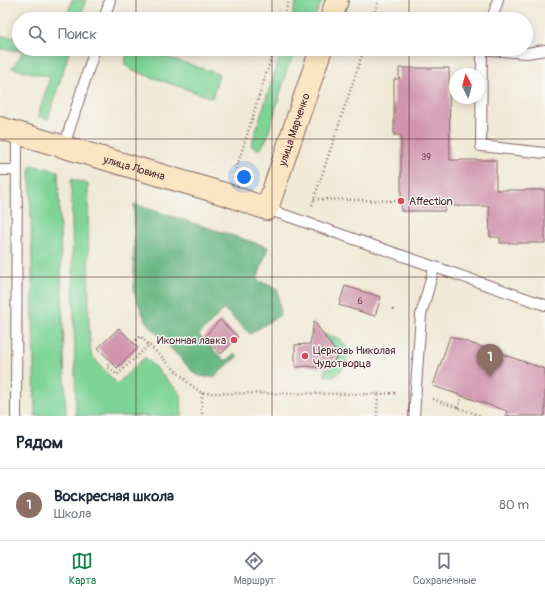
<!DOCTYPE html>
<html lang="ru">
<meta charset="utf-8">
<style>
body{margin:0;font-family:Pangolin,sans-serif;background:#f6f6f7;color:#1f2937}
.compass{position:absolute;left:449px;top:68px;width:36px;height:36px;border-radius:50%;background:#fff;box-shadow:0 2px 10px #0003;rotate:354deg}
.you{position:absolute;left:244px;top:177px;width:14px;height:14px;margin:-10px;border:3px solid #fff;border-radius:50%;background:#1a73e8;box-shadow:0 0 0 6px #1a73e833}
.badge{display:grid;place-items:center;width:26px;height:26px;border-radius:50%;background:#0b8043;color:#fff;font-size:13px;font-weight:700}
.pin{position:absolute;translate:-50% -33px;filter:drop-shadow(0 1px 2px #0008)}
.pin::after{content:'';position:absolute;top:21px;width:14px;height:12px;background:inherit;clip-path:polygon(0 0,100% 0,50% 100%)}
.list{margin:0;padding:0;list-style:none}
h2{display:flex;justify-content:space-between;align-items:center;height:52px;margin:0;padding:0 16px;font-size:17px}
h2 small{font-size:13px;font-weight:400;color:#747a83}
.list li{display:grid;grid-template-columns:26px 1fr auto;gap:12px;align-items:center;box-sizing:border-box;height:72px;padding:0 16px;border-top:1px solid #e0e1e3}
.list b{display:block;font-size:15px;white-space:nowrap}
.list p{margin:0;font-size:13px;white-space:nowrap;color:#747a83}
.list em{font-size:13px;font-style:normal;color:#747a83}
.icon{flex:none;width:22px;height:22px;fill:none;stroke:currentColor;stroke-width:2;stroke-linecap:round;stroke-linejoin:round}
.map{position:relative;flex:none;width:545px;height:416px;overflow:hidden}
.search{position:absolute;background:#fff;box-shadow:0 2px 10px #0003;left:12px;right:12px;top:12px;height:44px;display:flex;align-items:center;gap:10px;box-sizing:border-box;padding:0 14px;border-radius:22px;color:#747a83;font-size:15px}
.sheet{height:124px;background:#fff}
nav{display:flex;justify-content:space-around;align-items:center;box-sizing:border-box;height:56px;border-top:1px solid #e0e1e3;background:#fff;font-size:11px;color:#747a83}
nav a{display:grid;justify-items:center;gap:2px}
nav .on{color:#0b8043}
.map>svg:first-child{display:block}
.built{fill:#eed0e8}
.green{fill:#7ed497;stroke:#647a61}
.forest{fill:#66b680;stroke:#586a56}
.building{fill:#d095ad}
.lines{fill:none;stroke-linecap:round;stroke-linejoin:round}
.lane-casing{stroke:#846666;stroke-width:12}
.secondary-casing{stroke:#846666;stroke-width:24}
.path{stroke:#846666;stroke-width:2.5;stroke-dasharray:1 3;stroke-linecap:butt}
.lane{stroke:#fff;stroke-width:10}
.secondary{stroke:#fbe6c3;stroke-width:22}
.grid{fill:none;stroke:#4a1f2b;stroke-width:1;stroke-opacity:0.55}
.poi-dot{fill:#d1495b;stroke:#f6f6f2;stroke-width:1.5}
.labels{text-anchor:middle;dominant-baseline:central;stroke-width:3;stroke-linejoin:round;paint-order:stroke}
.number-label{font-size:9px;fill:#6c3c4c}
.street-label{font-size:11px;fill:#4a1f2b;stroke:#f6f6f2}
.poi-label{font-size:11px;fill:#4a1f2b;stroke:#f6f6f2;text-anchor:start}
</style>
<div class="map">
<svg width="545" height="416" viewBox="0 0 545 416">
<rect width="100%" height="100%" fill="#f6f6f2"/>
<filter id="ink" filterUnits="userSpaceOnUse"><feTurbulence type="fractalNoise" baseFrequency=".025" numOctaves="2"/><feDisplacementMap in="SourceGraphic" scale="8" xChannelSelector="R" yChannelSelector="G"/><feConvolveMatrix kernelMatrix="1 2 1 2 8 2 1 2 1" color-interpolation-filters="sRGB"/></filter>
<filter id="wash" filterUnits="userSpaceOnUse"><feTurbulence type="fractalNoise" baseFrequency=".012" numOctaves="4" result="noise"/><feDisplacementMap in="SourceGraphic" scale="16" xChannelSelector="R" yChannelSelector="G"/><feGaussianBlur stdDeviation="0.9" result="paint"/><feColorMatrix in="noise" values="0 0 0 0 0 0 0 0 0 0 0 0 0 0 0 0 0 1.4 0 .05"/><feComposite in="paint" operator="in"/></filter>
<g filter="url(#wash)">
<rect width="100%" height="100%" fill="#f0e9d5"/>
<path class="built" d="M0 185 2 186V416H0Z"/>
<g class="green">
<path d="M72 0H86L80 19H40L45 12 66 19Z"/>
<path d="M297 0H323L313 19H291Z"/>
<path d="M0 36 19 38V49H70L48 119 38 116 50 77 12 68 24 51 0 49Z"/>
<path d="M129 49H142L219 74 212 98 131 70 124 63Z"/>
<path d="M282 49H298L288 67 267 138 260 150 251 146Z"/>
<path d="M30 165 58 171 66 416H35Z"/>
<path d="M71 179 88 184 89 329 91 355 117 384 145 357 181 394 182 416H76Z"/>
<path d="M324 335C350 335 355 361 335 376H325V369H331V366C341 361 340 350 331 344V342L324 341Z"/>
</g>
<path class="forest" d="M134 204 268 247 257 280 278 289 280 315 250 334 224 309 199 335 225 361 235 353 238 356 214 377H204L195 374 146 322 134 293Z"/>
<g id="blocks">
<g class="building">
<path d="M399 68H449L450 160H496V190H545V243H500V237H490L489 206H445V211H401V135H394V79H399Z"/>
<path d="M345 286 381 297 375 316 339 305Z"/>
<path d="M220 320 238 337 221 354 204 337Z"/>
<path d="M314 321 335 351 337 356 330 367H310V366L297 367 295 366V345L310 344Z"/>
<path d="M119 328 138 348 117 368 98 348Z"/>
<path d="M450 336 545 369V416H505L507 411 433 386Z"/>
</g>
</g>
</g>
<g filter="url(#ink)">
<use href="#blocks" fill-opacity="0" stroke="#846666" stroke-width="1"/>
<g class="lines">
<g class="lane-casing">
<g id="lane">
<path d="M104 19 110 0"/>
<path d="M492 19 498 0"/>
<path d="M476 49 527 53 545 50"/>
<path d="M482 49 481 146 545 153"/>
<path d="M64 146 95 49"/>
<path d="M0 170H16"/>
<path d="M267 209 545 305"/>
<path d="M16 416 17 132"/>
<path d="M414 416 421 315 434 268"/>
</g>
</g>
<g class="secondary-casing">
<g id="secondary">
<path d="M331 19 337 0"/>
<path id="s1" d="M0 128 228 195 267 209 321 49"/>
</g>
</g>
<g class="path">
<path d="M283 19 289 0"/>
<path d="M373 19 379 0"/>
<path d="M235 173 274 49"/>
<path d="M314 199 401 201"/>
<path d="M312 205 364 49"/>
<path d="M393 310V307"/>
<path d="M133 343 140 336 149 345"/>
<path d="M111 362 107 366 117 375 149 345 192 386 202 393 378 394 377 416"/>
<path d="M202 393V416"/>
<path d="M378 394 397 393"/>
<path d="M433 399 481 416"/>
<path d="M458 408 462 396"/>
<path d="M508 416 509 412"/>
</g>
<use href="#lane" class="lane"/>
<use href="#secondary" class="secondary"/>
</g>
</g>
<path class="grid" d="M136 0V19M272 0V19M409 0V19M136 49V416M272 49V416M409 49V416M0 139H545M0 277H545"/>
<g class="poi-dot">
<circle cx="401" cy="201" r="4"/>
<circle cx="234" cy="340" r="4"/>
<circle cx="305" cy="356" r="4"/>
</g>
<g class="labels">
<g class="number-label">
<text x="426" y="157">39</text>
<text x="360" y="301">6</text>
</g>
<g class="street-label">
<text stroke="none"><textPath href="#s1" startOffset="363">улица Марченко</textPath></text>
<text stroke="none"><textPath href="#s1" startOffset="140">улица Ловина</textPath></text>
</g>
<g class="poi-label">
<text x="409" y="201">Affection</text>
<text x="226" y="340" text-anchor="end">Иконная лавка</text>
<text x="313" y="350">Церковь Николая<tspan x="313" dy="13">Чудотворца</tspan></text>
</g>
</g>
</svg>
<svg class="compass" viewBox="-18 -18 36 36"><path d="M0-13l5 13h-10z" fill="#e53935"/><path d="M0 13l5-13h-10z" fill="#747a83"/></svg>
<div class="you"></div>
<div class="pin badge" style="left:490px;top:377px;background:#8d6e63">1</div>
<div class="search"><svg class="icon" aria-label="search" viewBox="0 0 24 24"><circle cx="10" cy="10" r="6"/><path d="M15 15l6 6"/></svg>Поиск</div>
</div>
<section class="sheet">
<h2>Рядом<small></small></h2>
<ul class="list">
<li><span class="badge" style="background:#8d6e63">1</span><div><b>Воскресная школа</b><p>Школа</p></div><em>80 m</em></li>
</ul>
</section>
<nav>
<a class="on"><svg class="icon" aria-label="map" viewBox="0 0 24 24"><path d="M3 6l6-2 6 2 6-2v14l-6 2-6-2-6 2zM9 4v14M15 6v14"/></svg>Карта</a>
<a><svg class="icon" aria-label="directions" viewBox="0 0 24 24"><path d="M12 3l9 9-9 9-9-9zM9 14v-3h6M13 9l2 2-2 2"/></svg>Маршрут</a>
<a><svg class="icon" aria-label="saved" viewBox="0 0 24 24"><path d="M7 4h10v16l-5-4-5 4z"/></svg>Сохранённые</a>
</nav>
